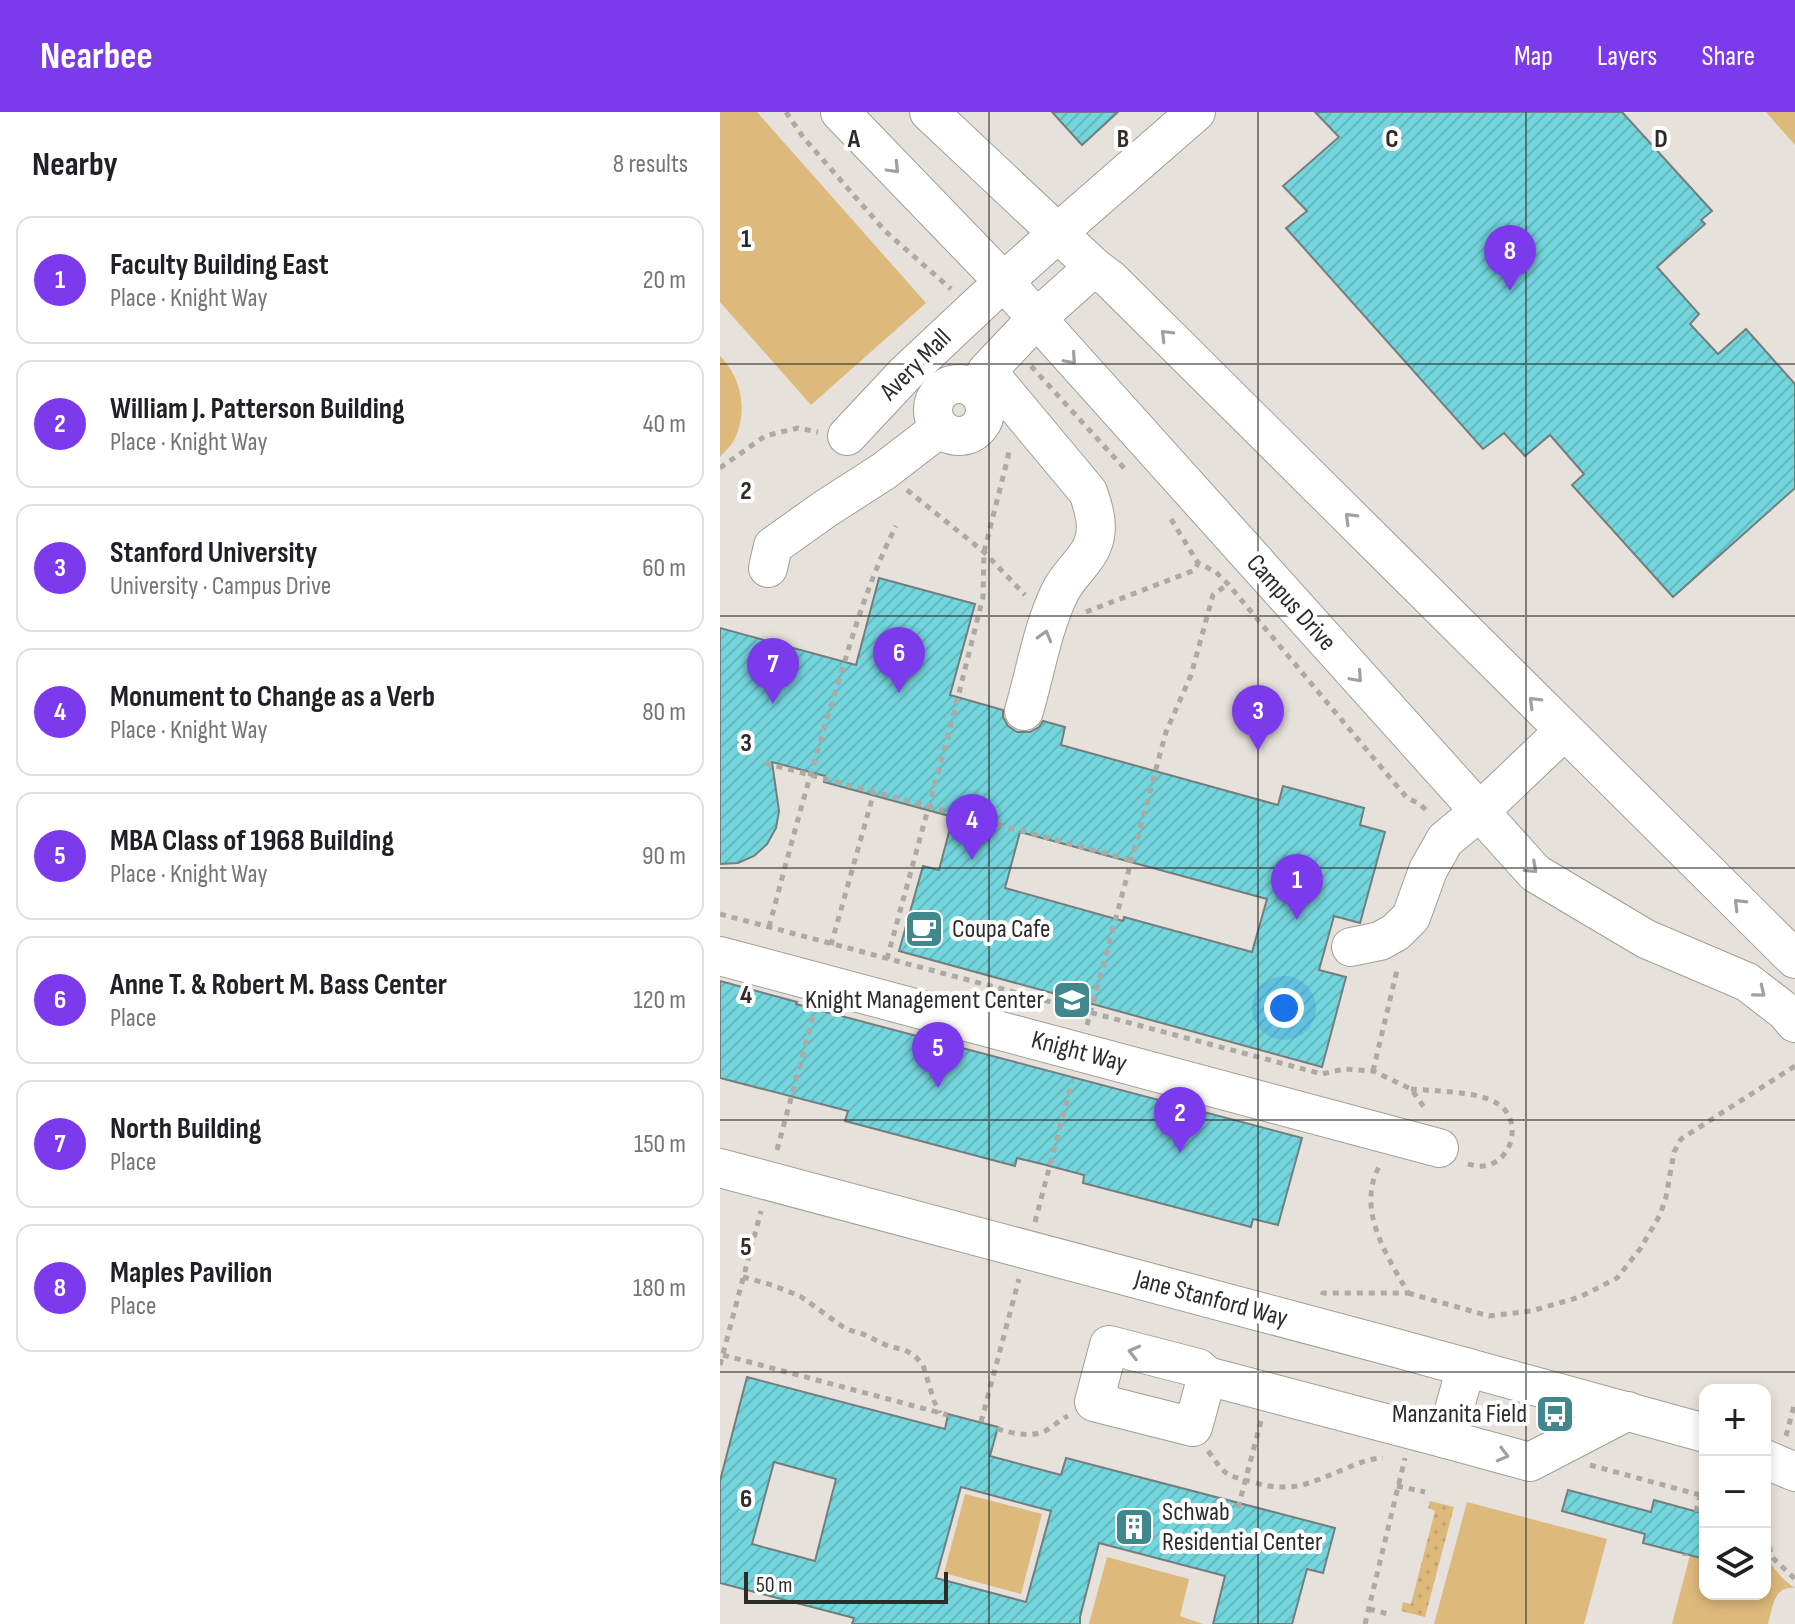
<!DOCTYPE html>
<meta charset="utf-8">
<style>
body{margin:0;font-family:"Sofia Sans Condensed",sans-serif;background:#f6f6f6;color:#202124}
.controls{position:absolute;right:24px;bottom:24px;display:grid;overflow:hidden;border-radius:16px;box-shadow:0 4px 12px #0003}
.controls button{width:72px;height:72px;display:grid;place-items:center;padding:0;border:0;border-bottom:2px solid #e0e0e0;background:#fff;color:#202124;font:40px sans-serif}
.scale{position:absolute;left:24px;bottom:20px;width:204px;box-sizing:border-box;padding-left:8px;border:4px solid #2e2c29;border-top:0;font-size:22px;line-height:28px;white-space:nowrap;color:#2e2c29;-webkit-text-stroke:6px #fff;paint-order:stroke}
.you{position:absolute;left:564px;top:896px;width:28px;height:28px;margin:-20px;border:6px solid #fff;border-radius:50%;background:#1a73e8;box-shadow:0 0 0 12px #1a73e833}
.badge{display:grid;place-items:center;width:52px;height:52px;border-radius:50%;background:#7c3aed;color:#fff;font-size:26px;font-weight:700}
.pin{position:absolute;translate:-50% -66px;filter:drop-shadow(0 2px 4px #0008)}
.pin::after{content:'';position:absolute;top:42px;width:28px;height:24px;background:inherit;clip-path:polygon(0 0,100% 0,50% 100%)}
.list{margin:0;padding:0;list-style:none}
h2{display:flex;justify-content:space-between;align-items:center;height:104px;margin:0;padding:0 32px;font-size:34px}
h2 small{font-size:26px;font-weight:400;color:#757577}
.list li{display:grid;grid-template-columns:52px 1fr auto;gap:24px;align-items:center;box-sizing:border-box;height:128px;margin:0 16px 16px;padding:0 16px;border:2px solid #e0e0e0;border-radius:16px}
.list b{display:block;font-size:30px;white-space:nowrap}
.list p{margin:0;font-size:26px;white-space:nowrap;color:#757577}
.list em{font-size:26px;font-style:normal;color:#757577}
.icon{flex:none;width:44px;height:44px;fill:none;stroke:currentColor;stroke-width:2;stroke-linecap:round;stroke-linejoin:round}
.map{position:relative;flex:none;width:1075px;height:1512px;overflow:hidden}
header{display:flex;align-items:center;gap:48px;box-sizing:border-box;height:112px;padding:0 40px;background:#7c3aed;color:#fff}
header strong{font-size:38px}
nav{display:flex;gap:44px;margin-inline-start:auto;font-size:28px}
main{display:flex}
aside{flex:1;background:#fff}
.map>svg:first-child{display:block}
.park{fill:#ddb97b}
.garden{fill:url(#garden-dots)}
.building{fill:url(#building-hatch);stroke:#747e7e;stroke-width:2;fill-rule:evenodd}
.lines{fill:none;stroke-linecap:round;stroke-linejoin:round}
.minor-casing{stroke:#a29e96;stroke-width:40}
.path{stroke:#ada9a3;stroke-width:5;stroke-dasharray:6 6;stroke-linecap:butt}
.minor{stroke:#fff;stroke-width:38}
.oneway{stroke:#a1a09f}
.grid{fill:none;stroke:#2e2c29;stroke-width:2;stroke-opacity:0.55}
.labels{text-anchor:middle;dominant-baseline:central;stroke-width:8;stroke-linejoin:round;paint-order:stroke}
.street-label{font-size:26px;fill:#2e2c29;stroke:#fff}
.poi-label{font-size:26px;fill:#2e2c29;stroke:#fff;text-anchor:start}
.grid-label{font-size:26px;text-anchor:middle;font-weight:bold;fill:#2e2c29;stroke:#fff;stroke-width:8;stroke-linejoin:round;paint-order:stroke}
</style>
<header>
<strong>Nearbee</strong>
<nav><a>Map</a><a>Layers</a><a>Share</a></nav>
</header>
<main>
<aside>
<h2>Nearby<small>8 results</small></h2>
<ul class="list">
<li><span class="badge">1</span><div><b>Faculty Building East</b><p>Place · Knight Way</p></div><em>20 m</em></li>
<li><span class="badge">2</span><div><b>William J. Patterson Building</b><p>Place · Knight Way</p></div><em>40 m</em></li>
<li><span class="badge">3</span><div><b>Stanford University</b><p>University · Campus Drive</p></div><em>60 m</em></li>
<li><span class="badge">4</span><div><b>Monument to Change as a Verb</b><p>Place · Knight Way</p></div><em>80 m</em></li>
<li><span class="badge">5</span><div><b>MBA Class of 1968 Building</b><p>Place · Knight Way</p></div><em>90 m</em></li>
<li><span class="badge">6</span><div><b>Anne T. &amp; Robert M. Bass Center</b><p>Place</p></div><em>120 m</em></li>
<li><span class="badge">7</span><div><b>North Building</b><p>Place</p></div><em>150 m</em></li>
<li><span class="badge">8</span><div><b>Maples Pavilion</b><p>Place</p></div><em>180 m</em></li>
</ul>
</aside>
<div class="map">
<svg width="1075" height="1512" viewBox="0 0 1075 1512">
<defs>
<pattern id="garden-dots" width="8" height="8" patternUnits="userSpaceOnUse" patternTransform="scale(2)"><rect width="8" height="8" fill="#ddb97b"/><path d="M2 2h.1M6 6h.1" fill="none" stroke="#be9f6a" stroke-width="1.8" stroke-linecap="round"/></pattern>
<pattern id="building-hatch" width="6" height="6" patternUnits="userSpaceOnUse" patternTransform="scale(2)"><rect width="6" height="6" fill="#74d6dd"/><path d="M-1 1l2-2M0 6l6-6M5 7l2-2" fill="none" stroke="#65b8be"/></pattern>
</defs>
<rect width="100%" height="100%" fill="#e6e1da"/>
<g class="park">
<path d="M0 0H37L206 191 91 293 0 190Z"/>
<path d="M1046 0H1075V33Z"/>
<path d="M0 244C22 266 29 302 13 330 10 335 4 340 0 345Z"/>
<path d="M245 1382 322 1402 301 1482 224 1461Z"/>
<path d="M747 1390 887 1427 864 1512H714Z"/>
<path d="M1045 1440C1052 1455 1061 1467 1075 1476 1053 1474 1053 1495 1048 1512H952L970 1443 985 1447V1482H1045Z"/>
<path d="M387 1445 469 1467 460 1504 483 1512H369Z"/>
</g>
<path class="garden" d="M710 1389 734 1395 705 1505 681 1499 683 1490 691 1492 715 1399 708 1396Z"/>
<g class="building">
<path d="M332 0H398L362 33Z"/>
<path d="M595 0H902L992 99 981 108 985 112 937 155 979 202 970 212 998 242 1026 217 1075 272V376L953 485 852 373 864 362 830 323 805 344 784 321 763 337 566 116 587 99 563 74 619 25Z"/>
<path d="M159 466 255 492 230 583 283 598V605L288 614 297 620H310L319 615 323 609 345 615 341 633 558 693 563 674 644 696 640 713 665 720 640 811 614 804 599 858 626 865 602 955 179 839 203 754 219 758 233 705 104 670 105 664 52 650 59 699 56 716 47 732 34 744 18 751 0 752V516L136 553ZM300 720 547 787 532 840 404 805 403 809 285 776Z"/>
<path d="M0 869 77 890 76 892 582 1026 558 1113 533 1107 531 1115 363 1071 364 1063 322 1052 297 1046 295 1054 125 1009 128 999 0 966Z"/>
<path d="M27 1265 225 1317 228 1302 278 1315 270 1344 341 1363 346 1346 615 1416 603 1461 587 1457 572 1512H493L505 1464 379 1431 360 1505V1512H132L134 1506 0 1471V1369ZM54 1350 116 1367 95 1449 32 1432ZM241 1375 331 1399 306 1490 216 1466Z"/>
<path d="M848 1378 931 1400 934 1388 985 1402V1447L923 1431 925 1422 842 1399Z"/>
</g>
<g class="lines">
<g class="minor-casing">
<g id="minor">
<path d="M120 0 284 170 815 761 926 827 1027 870 1066 900 1075 911"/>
<path d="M209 0 374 155 390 167 1075 847"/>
<path d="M350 110 476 0"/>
<path d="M290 164 328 130"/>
<path d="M267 259 368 380C374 397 380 416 372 434 367 448 348 463 340 480 323 514 315 561 304 599"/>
<circle cx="239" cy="298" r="26"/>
<path d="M256 278 267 259 316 207 374 155"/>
<path d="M127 324 186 261 267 185"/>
<path d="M48 456 53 434 105 397 164 359 220 316"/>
<path d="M631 835 660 829 676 820 691 805 708 758 725 728 759 700 844 619"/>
<path d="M0 844 719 1036"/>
<path d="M0 1056 676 1236 985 1321"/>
<path d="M746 1255 726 1327 810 1350 908 1299"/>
<path d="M487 1264 473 1315 374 1290 389 1233 478 1256 487 1264 726 1327"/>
<path d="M1045 1347 1075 1360"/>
</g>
</g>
<g class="path">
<path d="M66 0 83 25 165 119 231 177"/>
<path d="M311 254 404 356"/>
<path d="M0 356 45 324 78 316 98 320"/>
<path d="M187 378 264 440 305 483"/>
<path d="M451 407 478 451 496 460 508 472 687 686 700 692 709 701"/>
<path d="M366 500 475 458 478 451"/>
<path d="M45 651 411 748"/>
<path d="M0 802 602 962 624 957 653 959 691 977 706 998"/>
<path d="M49 815C71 732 93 650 119 568 135 515 151 463 176 414"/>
<path d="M111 833 154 680"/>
<path d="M167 847 232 609 263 485 264 440 288 345 289 335"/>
<path d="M367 913 446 620 471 563 493 483 508 472"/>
<path d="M653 959 678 854"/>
<path d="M691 977C714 979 760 979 778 992 803 1008 793 1051 763 1054 757 1055 749 1052 744 1051"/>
<path d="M57 1038 94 901"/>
<path d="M315 1110 352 969"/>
<path d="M23 1165 52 1173 80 1184 126 1217 143 1222 168 1234 185 1238 195 1244 203 1253 214 1289 220 1301"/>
<path d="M688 1181 769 1204 811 1199 860 1185 897 1166 920 1137 940 1103 946 1085 954 1040 961 1027 1075 954"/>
<path d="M602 1183 603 1181H688C667 1143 635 1097 660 1053"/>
<path d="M3 1243 228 1303"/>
<path d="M0 1253 41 1099"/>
<path d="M261 1310 299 1167"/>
<path d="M277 1317C293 1321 309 1326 325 1319 333 1315 339 1308 348 1304"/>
<path d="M1066 1324 1075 1290"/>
<path d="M488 1339C506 1363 502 1362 532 1370 573 1382 590 1371 627 1356 639 1351 651 1346 663 1346"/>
<path d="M870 1353 980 1383"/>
<path d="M677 1374 705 1380"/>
<path d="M518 1396 541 1309"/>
<path d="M976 1400 985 1365"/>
<path d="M1045 1408 1049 1383"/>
<path d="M1045 1423 1053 1446 1075 1467"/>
<path d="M965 1444V1442"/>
<path d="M649 1497 672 1503"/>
<path d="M645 1512 685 1346"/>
</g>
<use href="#minor" class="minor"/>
</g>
<defs><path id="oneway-chevron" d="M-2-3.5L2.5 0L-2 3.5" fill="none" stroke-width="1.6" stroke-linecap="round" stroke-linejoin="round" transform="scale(2)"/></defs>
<g class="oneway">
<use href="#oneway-chevron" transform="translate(174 56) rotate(46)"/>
<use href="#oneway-chevron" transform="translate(446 223) rotate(-135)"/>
<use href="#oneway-chevron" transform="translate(351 247) rotate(48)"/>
<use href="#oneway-chevron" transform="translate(630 406) rotate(-135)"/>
<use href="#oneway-chevron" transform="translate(325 524) rotate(-74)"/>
<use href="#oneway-chevron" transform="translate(637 565) rotate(48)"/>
<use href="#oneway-chevron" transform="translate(814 590) rotate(-135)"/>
<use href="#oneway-chevron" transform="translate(812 756) rotate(42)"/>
<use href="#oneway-chevron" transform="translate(1019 792) rotate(-135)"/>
<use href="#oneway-chevron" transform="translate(1040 880) rotate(39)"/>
<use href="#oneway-chevron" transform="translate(414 1240) rotate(-166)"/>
<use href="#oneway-chevron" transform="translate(783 1343) rotate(15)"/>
</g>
<path class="grid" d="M269 0V1512M538 0V1512M806 0V1512M0 252H1075M0 504H1075M0 756H1075M0 1008H1075M0 1260H1075"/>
<defs>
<g id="cafe-square" transform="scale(2)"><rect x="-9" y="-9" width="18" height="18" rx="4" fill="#40888d" stroke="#fff"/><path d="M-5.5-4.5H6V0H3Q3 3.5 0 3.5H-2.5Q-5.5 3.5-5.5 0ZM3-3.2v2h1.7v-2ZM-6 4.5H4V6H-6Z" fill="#fff"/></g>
<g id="university-square" transform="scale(2)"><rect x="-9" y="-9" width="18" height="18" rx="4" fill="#40888d" stroke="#fff"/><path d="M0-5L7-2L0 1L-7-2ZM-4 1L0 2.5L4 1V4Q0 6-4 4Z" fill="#fff"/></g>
<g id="bus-square" transform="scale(2)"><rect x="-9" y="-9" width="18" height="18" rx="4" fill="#40888d" stroke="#fff"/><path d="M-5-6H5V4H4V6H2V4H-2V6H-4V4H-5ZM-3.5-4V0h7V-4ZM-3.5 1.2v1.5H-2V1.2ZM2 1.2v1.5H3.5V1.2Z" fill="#fff"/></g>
<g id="building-square" transform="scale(2)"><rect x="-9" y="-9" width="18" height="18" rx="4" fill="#40888d" stroke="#fff"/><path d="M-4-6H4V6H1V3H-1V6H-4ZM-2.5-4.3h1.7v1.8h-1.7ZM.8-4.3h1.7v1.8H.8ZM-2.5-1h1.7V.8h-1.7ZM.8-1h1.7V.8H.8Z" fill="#fff"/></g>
</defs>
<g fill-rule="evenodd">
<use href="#cafe-square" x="204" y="817"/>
<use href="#university-square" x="352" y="888"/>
<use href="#bus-square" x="835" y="1302"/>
<use href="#building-square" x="414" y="1415"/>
</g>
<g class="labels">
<g class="street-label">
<text transform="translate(196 253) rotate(-45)">Avery Mall</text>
<text transform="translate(571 491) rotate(48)">Campus Drive</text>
<text transform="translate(359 940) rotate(15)">Knight Way</text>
<text transform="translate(491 1187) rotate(15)">Jane Stanford Way</text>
</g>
<g class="poi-label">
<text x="232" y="817">Coupa Cafe</text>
<text x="324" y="888" text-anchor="end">Knight Management Center</text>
<text x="807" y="1302" text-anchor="end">Manzanita Field</text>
<text x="442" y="1400">Schwab<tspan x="442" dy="30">Residential Center</tspan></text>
</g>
</g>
<g class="grid-label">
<text x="134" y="35">A</text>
<text x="403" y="35">B</text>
<text x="672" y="35">C</text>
<text x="941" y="35">D</text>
<text x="26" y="135">1</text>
<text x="26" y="387">2</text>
<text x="26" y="639">3</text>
<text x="26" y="891">4</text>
<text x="26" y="1143">5</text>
<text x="26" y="1395">6</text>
</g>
</svg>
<div class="controls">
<button>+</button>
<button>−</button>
<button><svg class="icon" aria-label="layers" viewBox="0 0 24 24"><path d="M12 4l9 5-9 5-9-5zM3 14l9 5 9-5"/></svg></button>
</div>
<div class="scale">50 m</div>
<div class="you"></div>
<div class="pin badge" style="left:577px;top:808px">1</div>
<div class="pin badge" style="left:460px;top:1041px">2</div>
<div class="pin badge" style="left:538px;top:639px">3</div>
<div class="pin badge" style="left:252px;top:748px">4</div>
<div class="pin badge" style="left:218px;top:976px">5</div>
<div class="pin badge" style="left:179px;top:581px">6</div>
<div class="pin badge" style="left:53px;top:592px">7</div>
<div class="pin badge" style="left:790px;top:179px">8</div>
</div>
</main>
